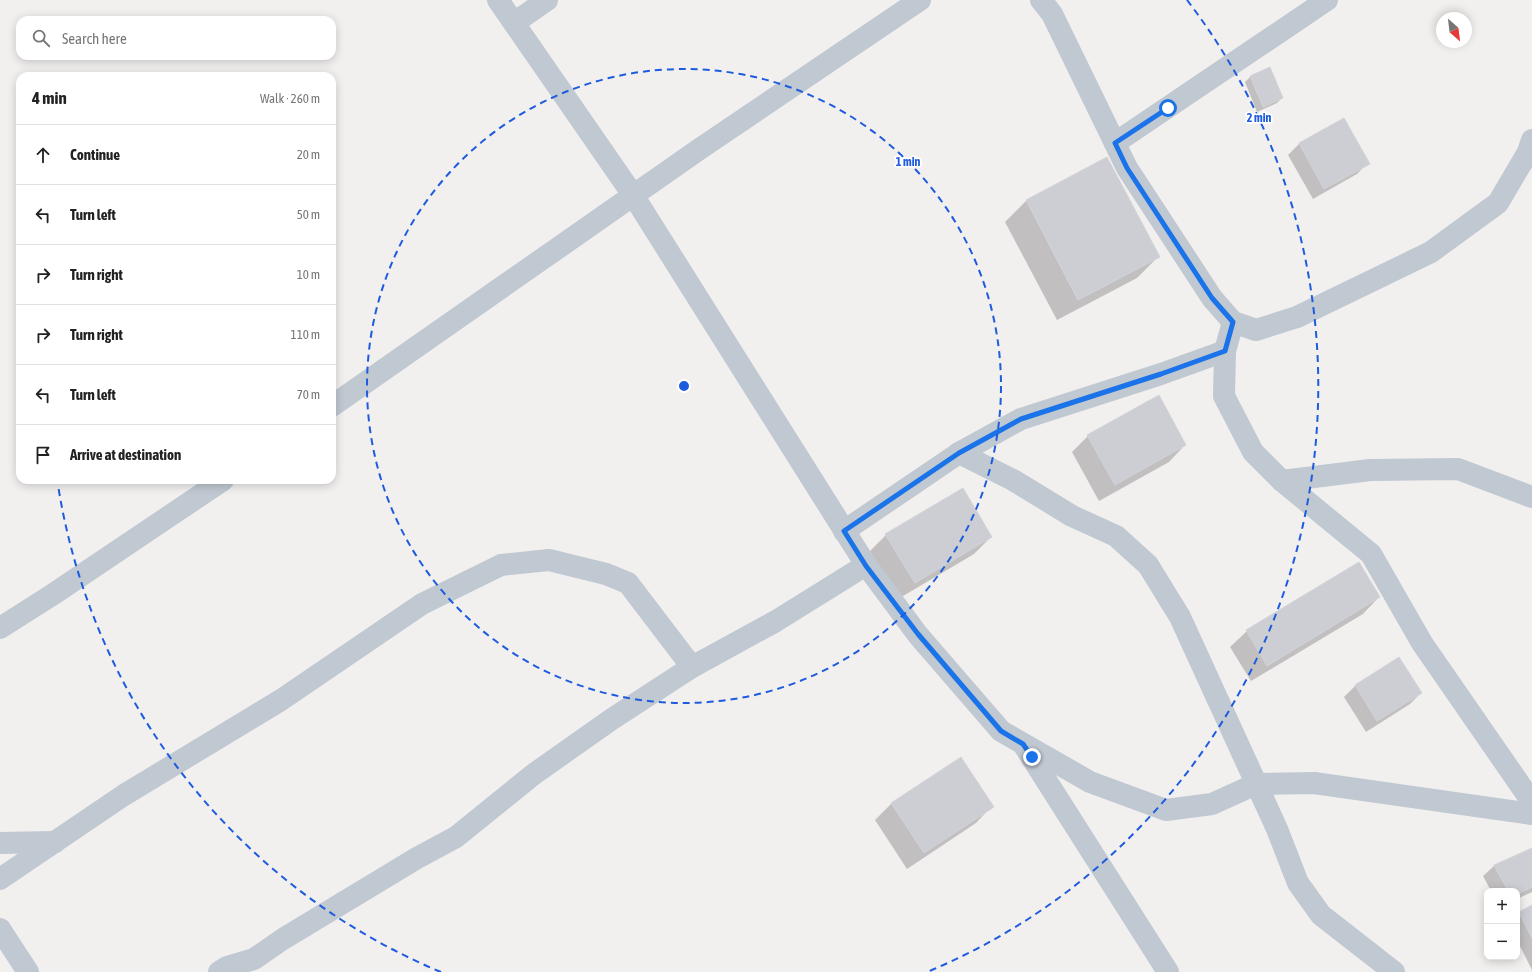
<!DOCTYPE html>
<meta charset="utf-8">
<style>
body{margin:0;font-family:"Asap Condensed",sans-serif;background:#f6f6f6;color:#222}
.controls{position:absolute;right:12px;bottom:12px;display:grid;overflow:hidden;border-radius:8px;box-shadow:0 2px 10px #0003}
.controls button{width:36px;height:36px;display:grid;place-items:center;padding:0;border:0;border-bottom:1px solid #e0e0e0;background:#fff;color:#222;font:20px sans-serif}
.compass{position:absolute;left:1436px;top:12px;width:36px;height:36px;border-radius:50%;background:#fff;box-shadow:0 2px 10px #0003;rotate:152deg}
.stop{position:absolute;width:12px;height:12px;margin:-9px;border:3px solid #1a73e8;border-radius:50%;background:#fff}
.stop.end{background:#1a73e8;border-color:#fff;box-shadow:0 1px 4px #0008}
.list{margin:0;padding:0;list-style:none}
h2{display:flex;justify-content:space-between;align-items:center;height:52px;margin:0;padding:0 16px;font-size:17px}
h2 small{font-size:13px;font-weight:400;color:#767676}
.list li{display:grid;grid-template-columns:26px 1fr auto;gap:12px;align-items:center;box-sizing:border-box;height:60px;padding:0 16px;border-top:1px solid #e0e0e0}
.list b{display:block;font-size:15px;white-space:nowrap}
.list em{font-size:13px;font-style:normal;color:#767676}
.icon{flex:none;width:22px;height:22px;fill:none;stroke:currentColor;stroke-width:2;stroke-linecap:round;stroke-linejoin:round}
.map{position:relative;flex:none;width:1532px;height:972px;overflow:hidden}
.search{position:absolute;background:#fff;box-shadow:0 2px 10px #0003;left:16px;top:16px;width:320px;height:44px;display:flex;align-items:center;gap:10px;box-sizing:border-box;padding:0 14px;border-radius:12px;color:#767676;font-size:15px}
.panel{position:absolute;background:#fff;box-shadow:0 2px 10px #0003;left:16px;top:72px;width:320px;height:412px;border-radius:12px}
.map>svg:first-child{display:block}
.shadow{fill:#0003}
.building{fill:#ccced4;stroke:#d3d4da}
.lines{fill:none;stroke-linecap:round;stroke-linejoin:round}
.minor{stroke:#c0c8d1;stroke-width:22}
.route{stroke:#1a73e8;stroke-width:5}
.ring{fill:none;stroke:#1d5cde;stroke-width:2;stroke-dasharray:7 5}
.centre{fill:#1d5cde;stroke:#fff;stroke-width:2}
.ring-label{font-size:12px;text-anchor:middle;font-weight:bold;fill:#1d5cde;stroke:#fff;stroke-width:3.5;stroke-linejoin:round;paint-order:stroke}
</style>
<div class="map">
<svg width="1532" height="972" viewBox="0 0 1532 972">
<rect width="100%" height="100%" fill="#f2efef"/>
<g class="shadow">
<path d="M1269 68 1282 98 1277 103 1257 112 1245 82 1250 77Z"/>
<path d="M1344 119 1368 163 1357 174 1313 199 1288 155 1299 144Z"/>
<path d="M1026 201 1158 257 1137 278 1057 320 1005 222Z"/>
<path d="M1088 436 1185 445 1169 462 1099 501 1072 452Z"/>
<path d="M886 535 991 537 974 554 898 599 870 551Z"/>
<path d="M1359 563 1379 597 1363 614 1251 681 1230 647 1247 631Z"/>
<path d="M1399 658 1421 693 1410 704 1366 732 1344 697 1355 686Z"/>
<path d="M961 758 992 806 976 823 907 869 875 820 891 804Z"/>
<path d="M1532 849V892L1517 899V891H1491L1483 876 1494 866Z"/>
<path d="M1532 906V970L1517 940V915Z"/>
</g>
<g class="building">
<path d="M1270 67 1283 98 1263 107 1250 76Z"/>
<path d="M1344 118 1370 164 1324 189 1299 143Z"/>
<path d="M1107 157 1160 257 1078 300 1026 200Z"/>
<path d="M1159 395 1186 445 1115 485 1087 435Z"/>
<path d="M963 488 992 537 915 583 885 534Z"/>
<path d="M1359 562 1380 597 1267 666 1246 630Z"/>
<path d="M1399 657 1422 693 1377 721 1355 685Z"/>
<path d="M961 757 994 807 924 853 891 803Z"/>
<path d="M1532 848V887L1517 894V891H1508L1494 865Z"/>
<path d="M1532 905V938L1519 912Z"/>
</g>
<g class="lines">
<g class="minor">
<path d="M498 0 633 195 866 565 918 635 1001 731 1090 782 1166 810 1212 804 1256 784 1314 783 1532 814"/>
<path d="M1041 0 1052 14 1127 168 1212 298 1233 322 1256 330 1297 317 1431 252 1498 203 1528 152 1532 140"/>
<path d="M514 23 547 0"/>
<path d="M1115 143 1327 0"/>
<path d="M1233 322 1225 351 1224 396 1253 452 1282 481 1371 554 1422 643 1532 802"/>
<path d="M332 406 701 148 920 0"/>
<path d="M959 453 1013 480 1072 516 1116 536 1148 565 1180 617 1277 829 1298 883 1321 915 1394 972"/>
<path d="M1282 481 1370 470 1458 469 1532 497"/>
<path d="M844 531 959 453 1021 419 1161 374 1225 351"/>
<path d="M0 628 52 595 223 480"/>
<path d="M1025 747 1168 972"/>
<path d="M0 843 55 842"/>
<path d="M0 879 124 795 281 700 422 604 501 565 549 560 606 574 628 583 692 667"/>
<path d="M0 929 28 972"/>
<path d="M219 972 227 967 254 959 283 939 417 858 456 837 534 774 612 719 692 667 776 621 866 565"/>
</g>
</g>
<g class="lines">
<path class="route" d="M1032 757 1023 744 1001 731 918 634 866 566 844 531 959 453 1021 419 1161 374 1225 351 1233 322 1212 298 1127 168 1115 143 1168 108"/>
</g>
<g class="ring">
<circle cx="684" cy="386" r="317"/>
<path d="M441 972A634 634 0 0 1 58 485M1187 0A634 634 0 0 1 927 972"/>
</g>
<circle cx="684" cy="386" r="6" class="centre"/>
<g class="ring-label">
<text x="1259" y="122">2 min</text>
<text x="908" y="166">1 min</text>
</g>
</svg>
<div class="controls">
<button>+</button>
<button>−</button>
</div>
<svg class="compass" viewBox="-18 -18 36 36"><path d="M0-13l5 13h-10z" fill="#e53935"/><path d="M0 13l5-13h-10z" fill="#767676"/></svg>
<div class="stop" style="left:1168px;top:108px"></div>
<div class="stop end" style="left:1032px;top:757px"></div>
<div class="search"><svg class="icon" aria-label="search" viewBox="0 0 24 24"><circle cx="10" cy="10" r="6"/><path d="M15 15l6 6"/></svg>Search here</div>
<section class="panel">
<h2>4 min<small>Walk · 260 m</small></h2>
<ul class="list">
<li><svg class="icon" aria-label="ahead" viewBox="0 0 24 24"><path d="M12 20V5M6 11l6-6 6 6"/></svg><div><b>Continue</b></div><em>20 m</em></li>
<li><svg class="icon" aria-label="left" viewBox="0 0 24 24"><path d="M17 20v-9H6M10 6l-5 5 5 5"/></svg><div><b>Turn left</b></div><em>50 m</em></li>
<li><svg class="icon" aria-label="right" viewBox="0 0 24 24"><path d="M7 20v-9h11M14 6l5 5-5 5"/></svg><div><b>Turn right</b></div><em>10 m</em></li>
<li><svg class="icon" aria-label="right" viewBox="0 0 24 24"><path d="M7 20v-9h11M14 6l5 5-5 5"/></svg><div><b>Turn right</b></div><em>110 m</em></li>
<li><svg class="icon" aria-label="left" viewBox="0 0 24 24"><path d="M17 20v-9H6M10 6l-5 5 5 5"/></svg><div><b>Turn left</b></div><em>70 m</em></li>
<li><svg class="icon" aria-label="arrive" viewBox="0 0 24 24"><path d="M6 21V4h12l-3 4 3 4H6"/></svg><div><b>Arrive at destination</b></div></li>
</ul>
</section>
</div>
